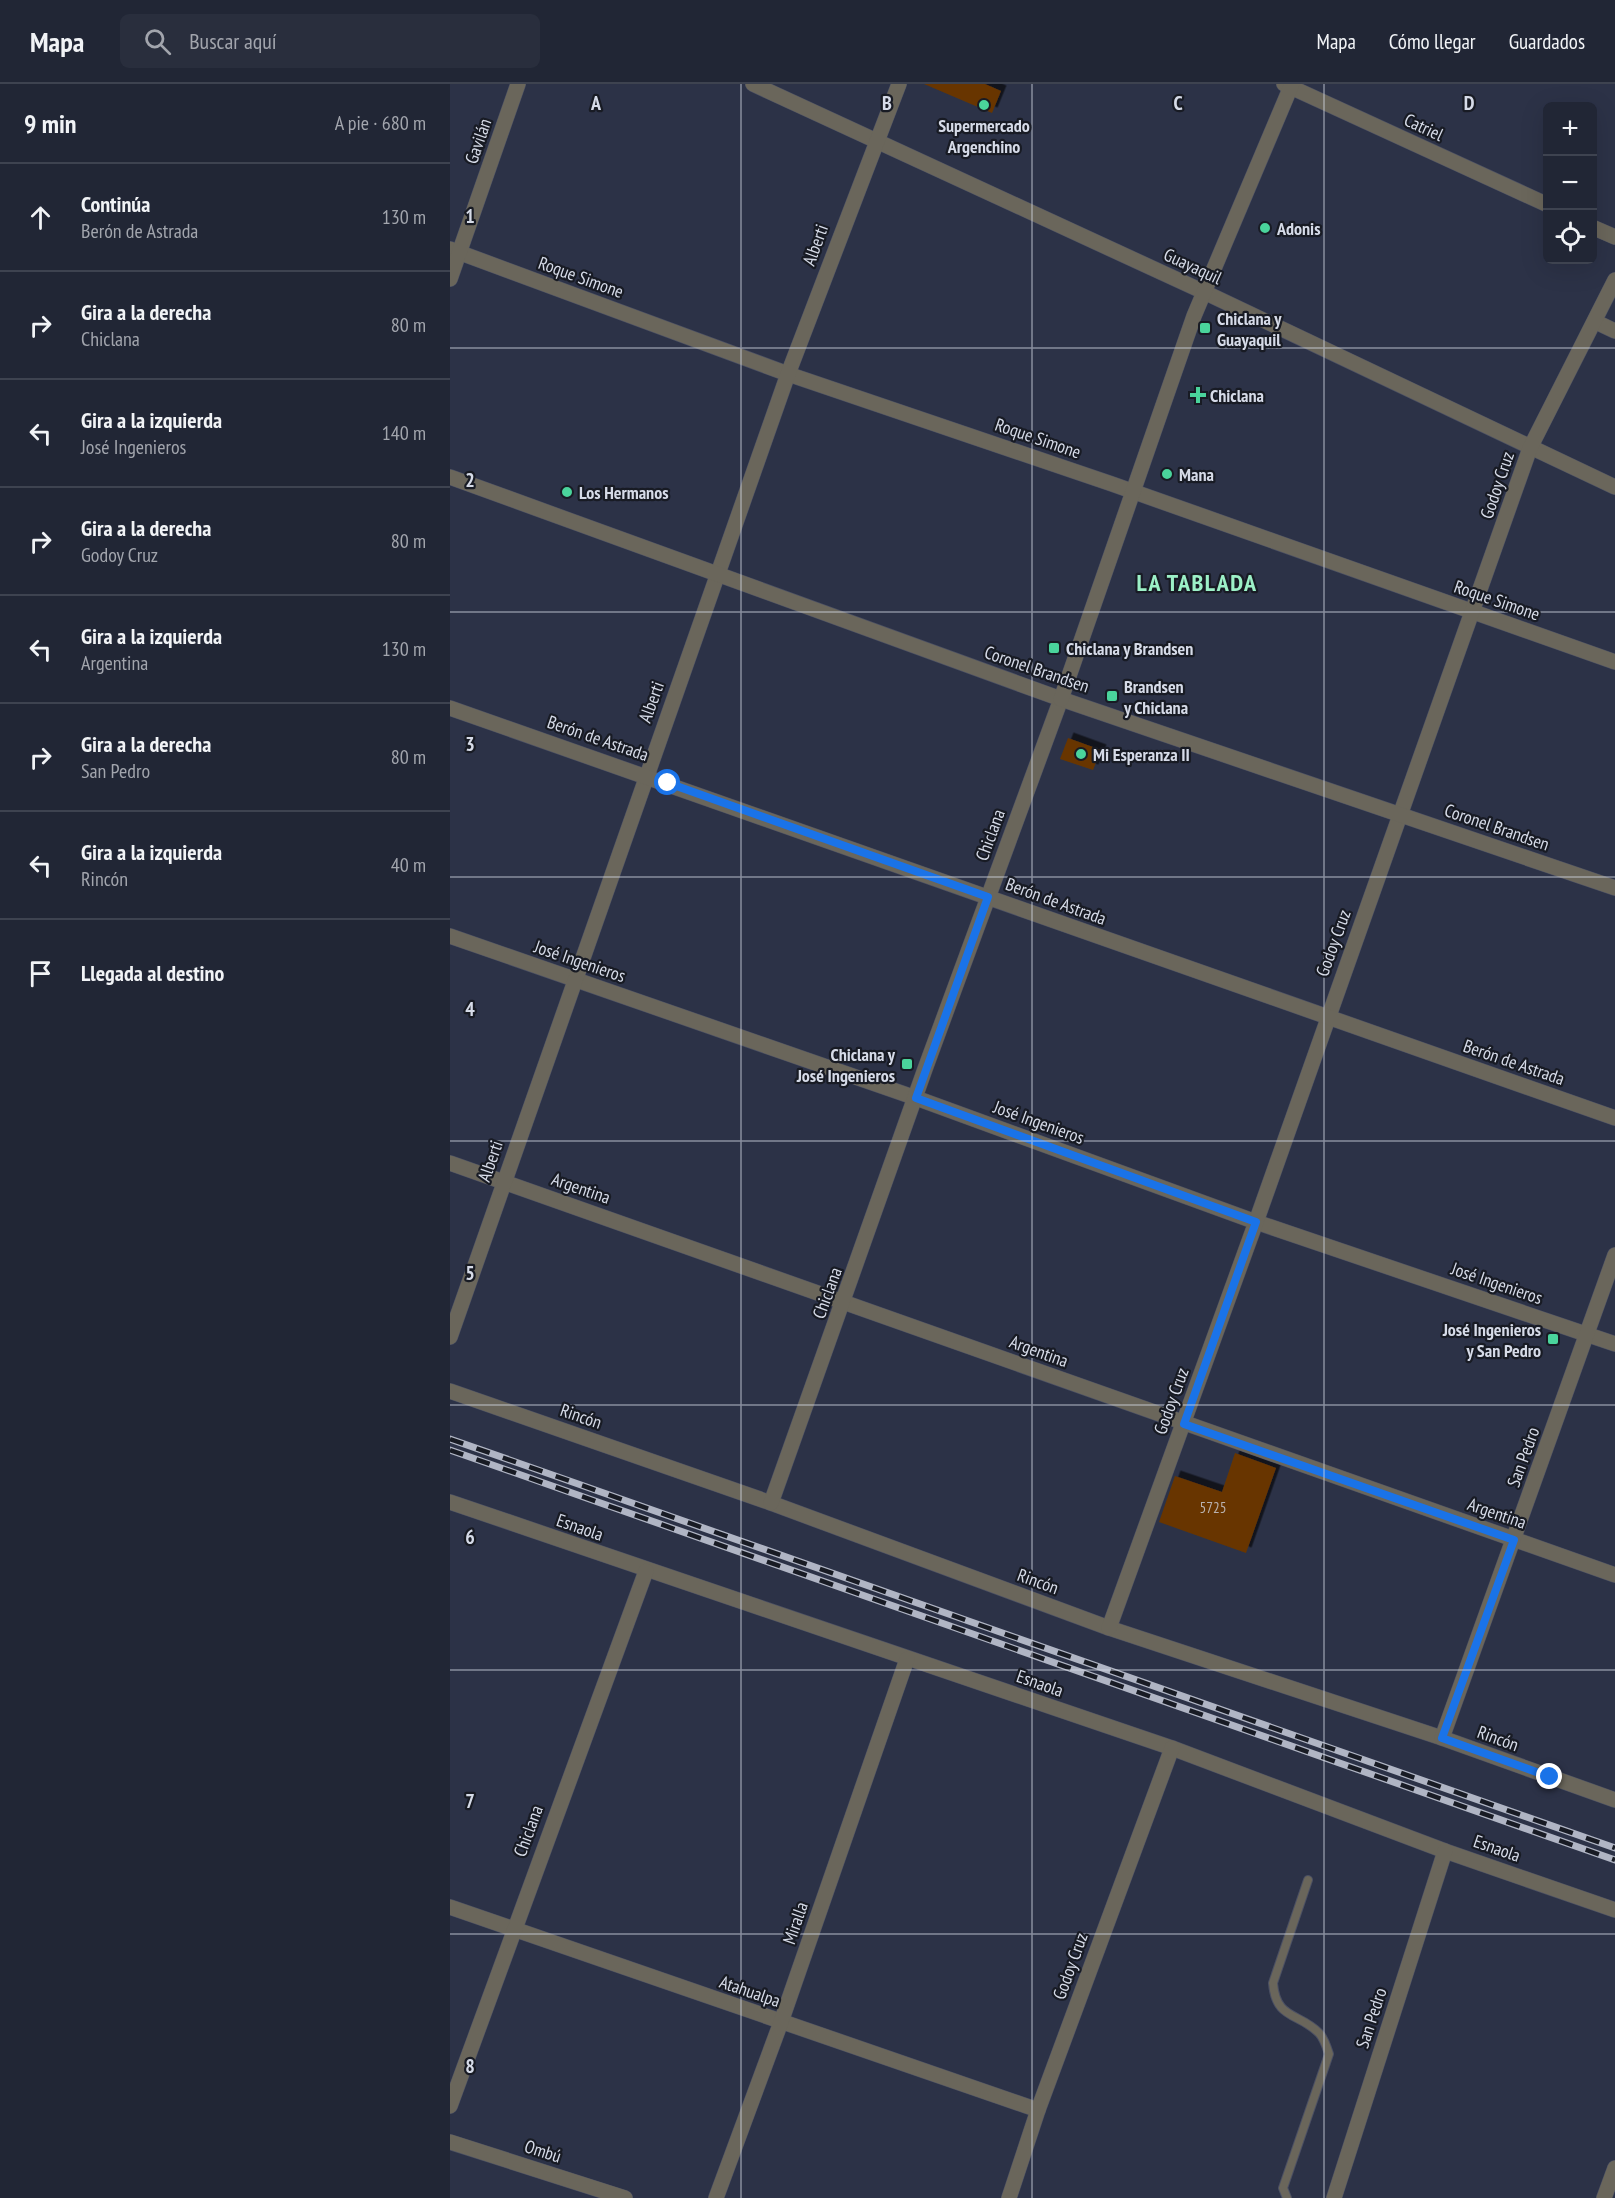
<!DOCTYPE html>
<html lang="es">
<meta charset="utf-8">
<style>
body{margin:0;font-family:"PT Sans Narrow",sans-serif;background:#292e3d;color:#f1f3f6}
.controls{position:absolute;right:18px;top:18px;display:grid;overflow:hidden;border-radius:9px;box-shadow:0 6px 24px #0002}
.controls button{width:54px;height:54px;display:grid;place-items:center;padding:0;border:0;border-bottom:2px solid #3e4350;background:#212635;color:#f1f3f6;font:30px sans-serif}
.stop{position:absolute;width:18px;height:18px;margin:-14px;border:4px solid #1a73e8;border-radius:50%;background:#fff}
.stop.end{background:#1a73e8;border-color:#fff;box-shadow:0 2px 6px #0008}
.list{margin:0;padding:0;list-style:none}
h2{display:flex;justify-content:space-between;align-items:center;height:78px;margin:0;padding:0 24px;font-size:26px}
h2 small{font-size:20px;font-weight:400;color:#a2a5ad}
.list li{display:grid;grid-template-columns:39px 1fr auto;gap:18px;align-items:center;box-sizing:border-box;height:108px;padding:0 24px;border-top:2px solid #3e4350}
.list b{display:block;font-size:22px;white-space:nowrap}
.list p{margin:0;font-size:20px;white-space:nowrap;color:#a2a5ad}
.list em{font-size:20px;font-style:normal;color:#a2a5ad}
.icon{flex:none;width:33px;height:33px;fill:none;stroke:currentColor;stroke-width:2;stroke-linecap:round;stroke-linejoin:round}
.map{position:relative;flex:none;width:1165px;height:2114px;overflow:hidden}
header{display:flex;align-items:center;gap:36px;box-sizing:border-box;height:84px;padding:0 30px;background:#212635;border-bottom:2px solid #3e4350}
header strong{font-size:28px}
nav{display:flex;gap:33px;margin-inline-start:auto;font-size:21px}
.search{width:420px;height:54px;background:#292e3d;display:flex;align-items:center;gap:15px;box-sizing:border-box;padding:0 21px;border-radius:9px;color:#a2a5ad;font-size:22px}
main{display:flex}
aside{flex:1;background:#212635}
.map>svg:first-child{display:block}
.building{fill:#673605;filter:url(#shadow)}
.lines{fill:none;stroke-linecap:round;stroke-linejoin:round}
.service-casing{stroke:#4b5064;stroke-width:10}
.minor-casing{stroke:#4b5064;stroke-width:16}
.tertiary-casing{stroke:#4b5064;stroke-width:16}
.service{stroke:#6a665b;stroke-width:8}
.minor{stroke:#6a665b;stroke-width:15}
.tertiary{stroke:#6a665b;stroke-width:15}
.rail-casing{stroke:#b0b5c4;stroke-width:7}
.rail{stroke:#181b24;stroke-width:4.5;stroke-dasharray:14;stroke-linecap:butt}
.route{stroke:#1a73e8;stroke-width:8}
.grid{fill:none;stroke:#d6dbe8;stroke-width:1.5;stroke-opacity:0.55}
.poi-dot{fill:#4ad49c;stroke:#181b24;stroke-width:2}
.labels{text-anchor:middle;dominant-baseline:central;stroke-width:4.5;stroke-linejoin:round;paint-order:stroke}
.number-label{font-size:15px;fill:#bab2af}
.poi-label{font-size:18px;font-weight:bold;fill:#d6dbe8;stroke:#181b24;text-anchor:start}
.street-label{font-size:18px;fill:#d6dbe8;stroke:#181b24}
.district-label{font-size:24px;font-weight:bold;letter-spacing:1.5px;fill:#9cf0c7;stroke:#181b24}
.grid-label{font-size:20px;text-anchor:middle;font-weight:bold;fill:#d6dbe8;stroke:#181b24;stroke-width:4.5;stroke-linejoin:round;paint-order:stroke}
</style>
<header>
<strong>Mapa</strong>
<div class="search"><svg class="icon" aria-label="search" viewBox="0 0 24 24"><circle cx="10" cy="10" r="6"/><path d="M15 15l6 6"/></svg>Buscar aquí</div>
<nav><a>Mapa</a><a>Cómo llegar</a><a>Guardados</a></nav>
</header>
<main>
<aside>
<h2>9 min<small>A pie · 680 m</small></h2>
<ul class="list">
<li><svg class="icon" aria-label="ahead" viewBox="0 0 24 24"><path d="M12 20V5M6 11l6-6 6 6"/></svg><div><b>Continúa</b><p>Berón de Astrada</p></div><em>130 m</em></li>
<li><svg class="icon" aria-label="right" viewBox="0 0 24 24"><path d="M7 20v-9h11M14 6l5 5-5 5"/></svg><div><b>Gira a la derecha</b><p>Chiclana</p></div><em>80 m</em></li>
<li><svg class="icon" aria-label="left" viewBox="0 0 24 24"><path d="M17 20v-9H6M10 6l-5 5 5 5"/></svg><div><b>Gira a la izquierda</b><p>José Ingenieros</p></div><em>140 m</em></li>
<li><svg class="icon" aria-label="right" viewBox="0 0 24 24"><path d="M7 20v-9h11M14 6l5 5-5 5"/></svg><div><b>Gira a la derecha</b><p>Godoy Cruz</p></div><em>80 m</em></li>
<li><svg class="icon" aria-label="left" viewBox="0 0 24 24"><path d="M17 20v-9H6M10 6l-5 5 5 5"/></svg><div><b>Gira a la izquierda</b><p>Argentina</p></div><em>130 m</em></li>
<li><svg class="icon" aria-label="right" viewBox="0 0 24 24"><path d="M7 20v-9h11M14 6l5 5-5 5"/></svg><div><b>Gira a la derecha</b><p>San Pedro</p></div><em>80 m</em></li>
<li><svg class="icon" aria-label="left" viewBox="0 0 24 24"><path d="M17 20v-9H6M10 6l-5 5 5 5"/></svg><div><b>Gira a la izquierda</b><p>Rincón</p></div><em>40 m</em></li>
<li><svg class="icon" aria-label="arrive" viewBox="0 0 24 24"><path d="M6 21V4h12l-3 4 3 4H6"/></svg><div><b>Llegada al destino</b></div></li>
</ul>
</aside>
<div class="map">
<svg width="1165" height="2114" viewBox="0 0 1165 2114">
<defs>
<filter id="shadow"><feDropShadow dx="5.5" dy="-5.5" stdDeviation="0" flood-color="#0009"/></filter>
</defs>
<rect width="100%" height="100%" fill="#2c3247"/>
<g class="building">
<path d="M474 0H535L551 7 542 29Z"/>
<path d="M618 654 651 666 643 686 610 675Z"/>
<path d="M785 1369 826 1384 796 1469 709 1438 725 1392 772 1408Z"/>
</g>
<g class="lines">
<g class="service-casing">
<path id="service" d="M837 2114 833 2104 879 1970C877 1964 874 1954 869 1949 848 1928 826 1936 823 1899L858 1796"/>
</g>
<g class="minor-casing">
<g id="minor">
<path d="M303 0 754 208 1165 403"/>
<path d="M834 0 1098 121"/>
<path d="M1142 143 1165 153"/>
<path d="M0 165 338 290 662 400 1165 578"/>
<path d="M0 195 68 0"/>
<path d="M1146 238 1165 247"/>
<path d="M0 852 466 1014 806 1138 1165 1260"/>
<path d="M0 1079 1165 1491"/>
<path d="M0 1253 338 290 449 0"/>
<path d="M0 1307 321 1419 659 1544 992 1654 1165 1716"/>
<path d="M0 1418 722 1664 995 1767 1165 1826"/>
<path d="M321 1419 475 985 611 615"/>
<path d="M659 1544 806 1138 1080 364 1165 196"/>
<path d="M992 1654 1165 1171"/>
<path d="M0 1823 588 2026"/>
<path d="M0 2022 196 1487"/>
<path d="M0 2058 175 2114"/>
<path d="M266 2114 331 1938 457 1575"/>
<path d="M559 2114 588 2026 722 1664"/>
<path d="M884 2114 995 1767"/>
<path d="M1154 2114 1165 2084"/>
</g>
</g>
<g class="tertiary-casing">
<g id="tertiary">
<path d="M0 393 611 615 1165 804"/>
<path d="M611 615 744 232 842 0"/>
<path d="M0 624 1165 1034"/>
</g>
</g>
<use href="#service" class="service"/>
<use href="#minor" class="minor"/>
<use href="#tertiary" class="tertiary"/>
<g class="rail-casing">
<g id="rail">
<path d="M0 1355 1165 1764"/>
<path d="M0 1366 1165 1776"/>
</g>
</g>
<use href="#rail" class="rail"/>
</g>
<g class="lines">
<path class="route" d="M218 699 538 813 466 1014 806 1138 734 1340 1064 1456 992 1654 1100 1693"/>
</g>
<path class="grid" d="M291 0V2114M582 0V2114M874 0V2114M0 264H1165M0 528H1165M0 793H1165M0 1057H1165M0 1321H1165M0 1586H1165M0 1850H1165"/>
<g class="poi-dot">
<circle cx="534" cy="21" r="6"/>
<circle cx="815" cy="144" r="6"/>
<rect x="749" y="238" width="12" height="12" rx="3"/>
<path d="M745 302h6v6h6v6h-6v6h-6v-6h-6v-6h6z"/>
<circle cx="717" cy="390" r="6"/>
<circle cx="117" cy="408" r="6"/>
<rect x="598" y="558" width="12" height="12" rx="3"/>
<rect x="656" y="606" width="12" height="12" rx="3"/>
<circle cx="631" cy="670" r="6"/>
<rect x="451" y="974" width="12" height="12" rx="3"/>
<rect x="1097" y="1249" width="12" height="12" rx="3"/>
</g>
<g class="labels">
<g class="number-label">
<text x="763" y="1423">5725</text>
</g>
<g class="poi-label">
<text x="534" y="41" text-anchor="middle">Supermercado<tspan x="534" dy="21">Argenchino</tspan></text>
<text x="827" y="144">Adonis</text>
<text x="767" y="234">Chiclana y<tspan x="767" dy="21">Guayaquil</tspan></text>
<text x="760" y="311">Chiclana</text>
<text x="729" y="390">Mana</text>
<text x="129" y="408">Los Hermanos</text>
<text x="616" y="564">Chiclana y Brandsen</text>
<text x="674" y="602">Brandsen<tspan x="674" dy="21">y Chiclana</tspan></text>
<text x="643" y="670">Mi Esperanza II</text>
<text x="445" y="970" text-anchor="end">Chiclana y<tspan x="445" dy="21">José Ingenieros</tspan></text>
<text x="1091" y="1245" text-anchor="end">José Ingenieros<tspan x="1091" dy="21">y San Pedro</tspan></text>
</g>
<g class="street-label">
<text transform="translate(974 43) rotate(25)">Catriel</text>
<text transform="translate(28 57) rotate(-71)">Gavilán</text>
<text transform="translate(365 161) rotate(-70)">Alberti</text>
<text transform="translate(743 182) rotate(25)">Guayaquil</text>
<text transform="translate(131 193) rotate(20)">Roque Simone</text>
<text transform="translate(588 354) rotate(19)">Roque Simone</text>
<text transform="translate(1047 401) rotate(-71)">Godoy Cruz</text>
<text transform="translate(1047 516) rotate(19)">Roque Simone</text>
<text transform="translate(587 585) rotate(19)">Coronel Brandsen</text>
<text transform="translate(201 618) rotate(-70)">Alberti</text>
<text transform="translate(148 654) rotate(19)">Berón de Astrada</text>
<text transform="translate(1047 743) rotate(19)">Coronel Brandsen</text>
<text transform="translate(540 751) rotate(-70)">Chiclana</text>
<text transform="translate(606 817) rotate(20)">Berón de Astrada</text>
<text transform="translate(883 859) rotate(-70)">Godoy Cruz</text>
<text transform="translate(130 877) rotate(19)">José Ingenieros</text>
<text transform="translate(1064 978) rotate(19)">Berón de Astrada</text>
<text transform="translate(589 1038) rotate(20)">José Ingenieros</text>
<text transform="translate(40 1077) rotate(-71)">Alberti</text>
<text transform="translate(131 1104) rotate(19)">Argentina</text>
<text transform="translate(1047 1199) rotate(19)">José Ingenieros</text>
<text transform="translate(377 1209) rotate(-70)">Chiclana</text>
<text transform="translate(589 1267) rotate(20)">Argentina</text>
<text transform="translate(721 1317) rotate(-70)">Godoy Cruz</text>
<text transform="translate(131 1332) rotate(19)">Rincón</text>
<text transform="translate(1073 1373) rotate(-70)">San Pedro</text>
<text transform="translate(1047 1429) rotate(19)">Argentina</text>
<text transform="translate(130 1443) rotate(19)">Esnaola</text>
<text transform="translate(588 1497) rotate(20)">Rincón</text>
<text transform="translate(590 1599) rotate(19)">Esnaola</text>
<text transform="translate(1048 1654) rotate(20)">Rincón</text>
<text transform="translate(78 1747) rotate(-70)">Chiclana</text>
<text transform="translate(1047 1764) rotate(19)">Esnaola</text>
<text transform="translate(345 1839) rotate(-71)">Miralla</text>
<text transform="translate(620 1882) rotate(-70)">Godoy Cruz</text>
<text transform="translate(300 1907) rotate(19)">Atahualpa</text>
<text transform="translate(921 1934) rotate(-72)">San Pedro</text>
<text transform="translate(93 2067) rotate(18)">Ombú</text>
</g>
<g class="district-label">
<text x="747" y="498">LA TABLADA</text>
</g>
</g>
<g class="grid-label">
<text x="146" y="26">A</text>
<text x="437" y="26">B</text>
<text x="728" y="26">C</text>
<text x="1019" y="26">D</text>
<text x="20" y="139">1</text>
<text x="20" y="403">2</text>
<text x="20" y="667">3</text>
<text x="20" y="932">4</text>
<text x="20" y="1196">5</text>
<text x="20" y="1460">6</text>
<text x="20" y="1724">7</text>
<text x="20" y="1989">8</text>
</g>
</svg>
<div class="controls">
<button>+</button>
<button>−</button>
<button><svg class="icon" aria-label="locate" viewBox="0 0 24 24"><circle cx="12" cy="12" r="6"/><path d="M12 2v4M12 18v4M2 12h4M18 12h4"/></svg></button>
</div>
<div class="stop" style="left:218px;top:699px"></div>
<div class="stop end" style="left:1100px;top:1693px"></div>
</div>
</main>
